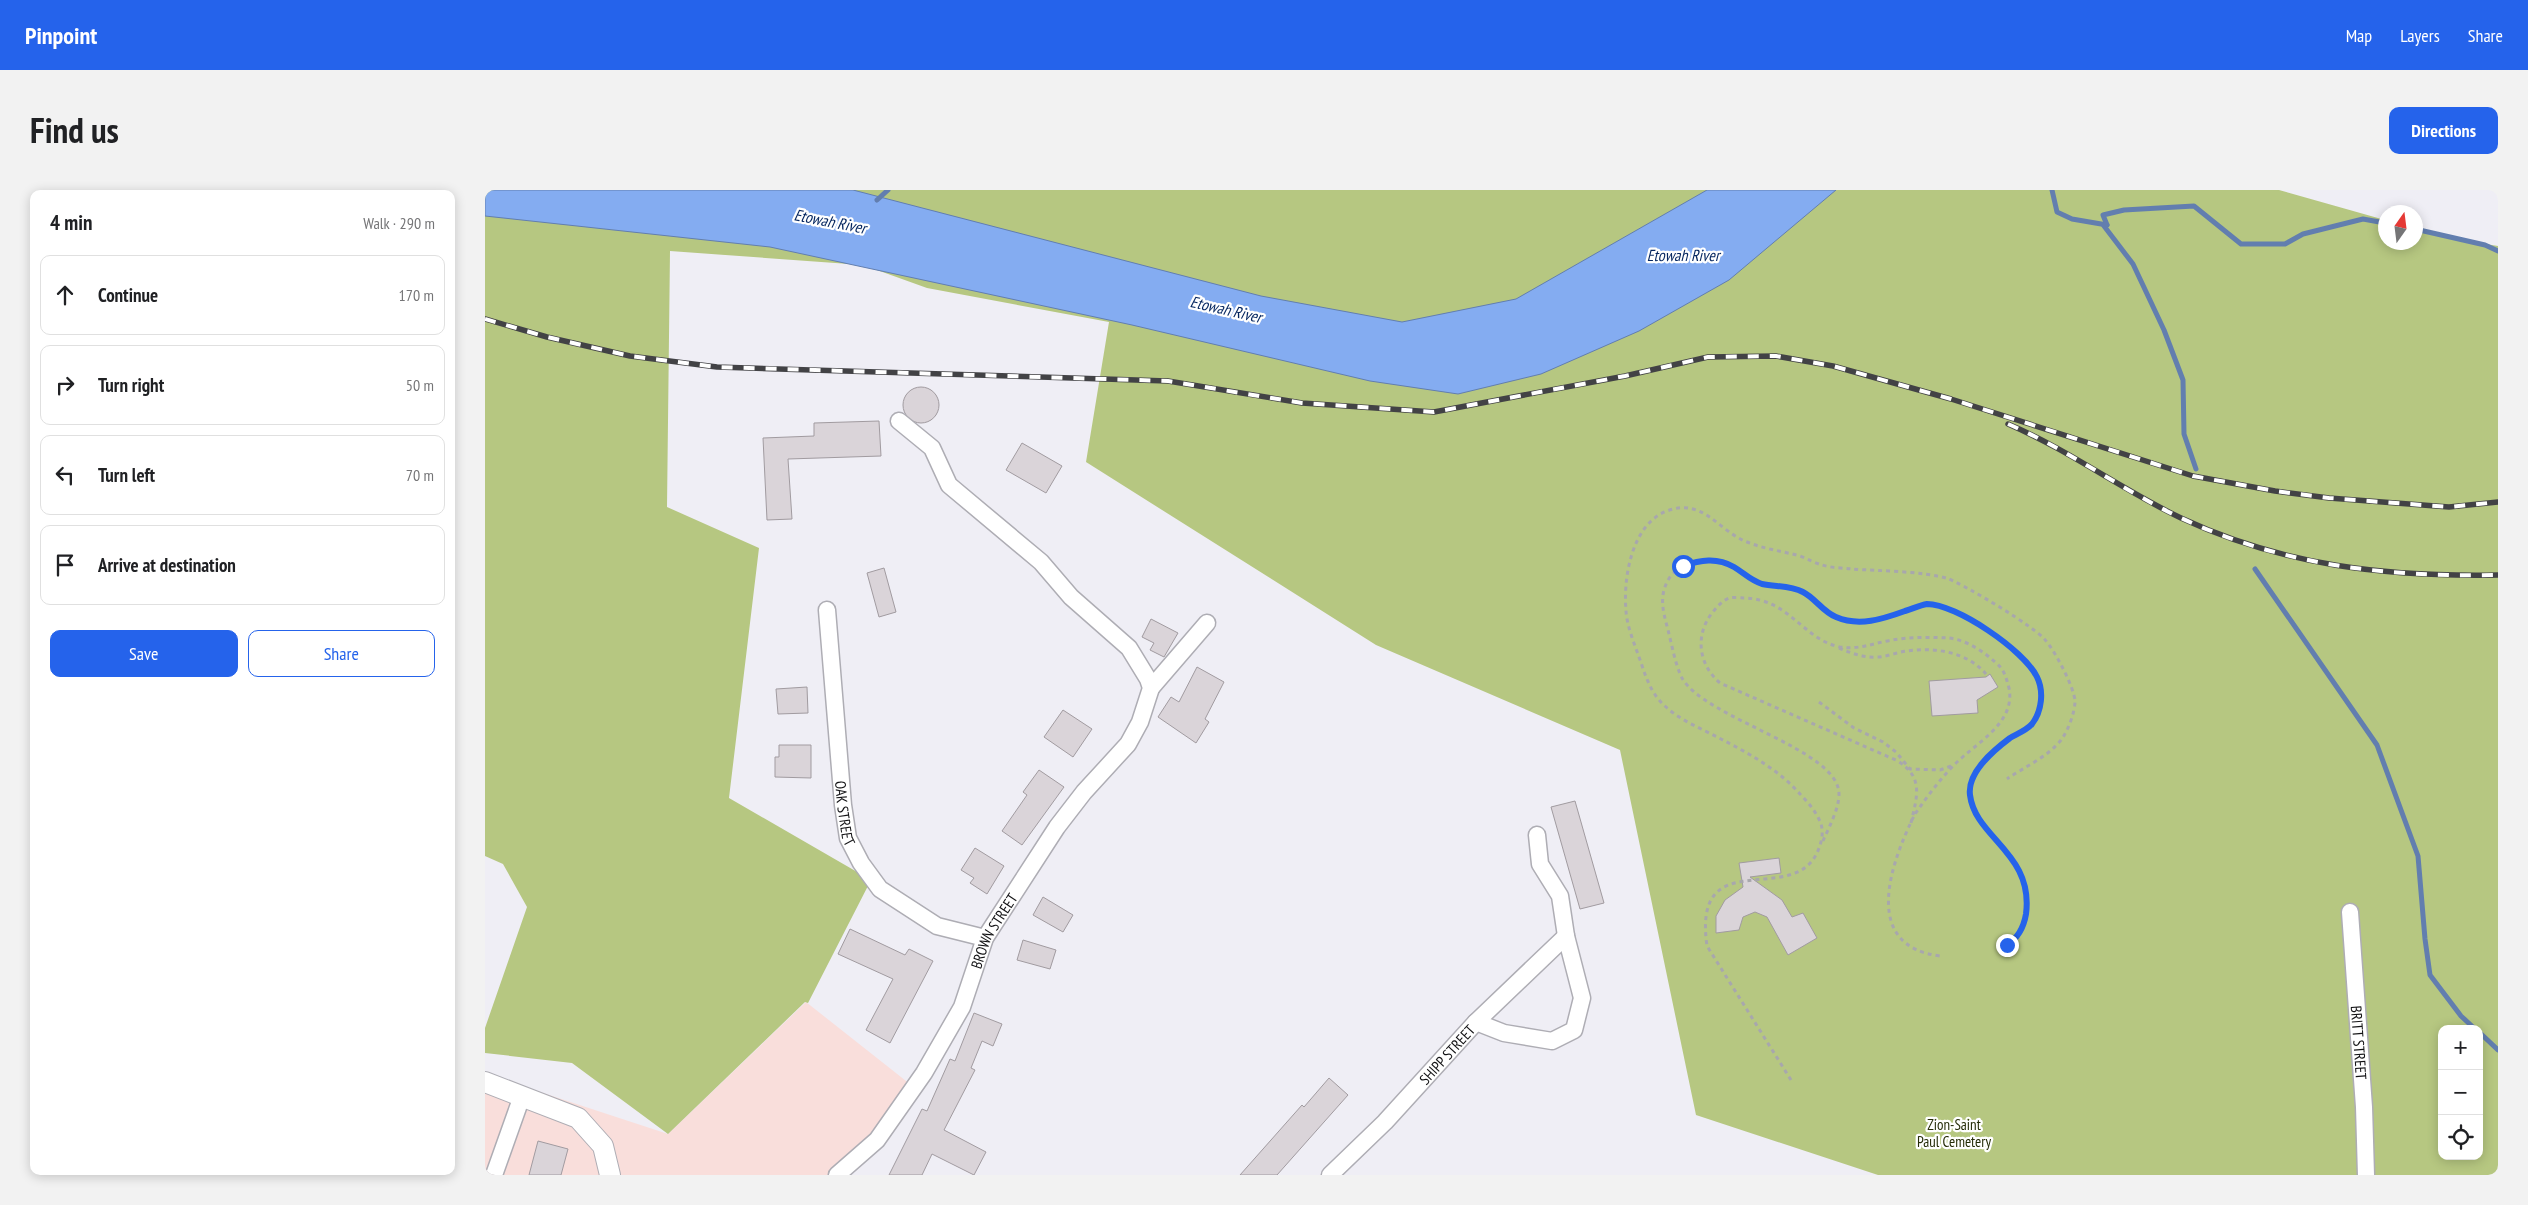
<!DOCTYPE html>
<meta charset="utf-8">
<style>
body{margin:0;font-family:"PT Sans Narrow",sans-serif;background:#f2f2f2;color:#202124}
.controls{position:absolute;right:15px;bottom:15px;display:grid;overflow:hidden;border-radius:10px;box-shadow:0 2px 12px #0003}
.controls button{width:45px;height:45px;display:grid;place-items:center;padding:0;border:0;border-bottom:1px solid #e0e0e0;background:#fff;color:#202124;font:25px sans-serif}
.compass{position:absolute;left:1893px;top:15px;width:45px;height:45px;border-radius:50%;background:#fff;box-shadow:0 2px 12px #0003;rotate:14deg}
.stop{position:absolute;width:15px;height:15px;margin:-11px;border:4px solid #2563eb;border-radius:50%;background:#fff}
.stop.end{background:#2563eb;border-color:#fff;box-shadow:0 1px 5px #0008}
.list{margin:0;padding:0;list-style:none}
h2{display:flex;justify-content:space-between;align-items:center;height:65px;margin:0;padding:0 20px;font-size:21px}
h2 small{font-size:16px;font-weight:400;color:#757577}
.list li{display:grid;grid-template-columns:32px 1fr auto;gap:15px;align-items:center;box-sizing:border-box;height:80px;margin:0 10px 10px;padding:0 10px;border:1px solid #e0e0e0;border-radius:10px}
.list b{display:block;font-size:19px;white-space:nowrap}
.list em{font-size:16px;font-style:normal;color:#757577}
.actions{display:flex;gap:10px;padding:15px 20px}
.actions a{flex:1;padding:11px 0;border:1px solid #2563eb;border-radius:10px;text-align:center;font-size:18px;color:#2563eb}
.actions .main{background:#2563eb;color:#fff}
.icon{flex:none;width:28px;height:28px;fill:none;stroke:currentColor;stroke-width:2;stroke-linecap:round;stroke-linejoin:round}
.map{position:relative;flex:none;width:2013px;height:985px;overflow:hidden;border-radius:10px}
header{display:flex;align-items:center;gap:30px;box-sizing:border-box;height:70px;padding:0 25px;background:#2563eb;color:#fff}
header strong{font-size:24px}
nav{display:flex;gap:28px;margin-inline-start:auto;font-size:18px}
.intro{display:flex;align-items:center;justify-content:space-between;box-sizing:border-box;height:120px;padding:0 30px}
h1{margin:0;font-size:35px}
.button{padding:12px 22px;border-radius:10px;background:#2563eb;color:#fff;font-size:18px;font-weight:700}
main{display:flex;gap:30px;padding:0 30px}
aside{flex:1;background:#fff;border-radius:10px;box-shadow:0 2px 12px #0003}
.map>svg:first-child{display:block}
.commercial{fill:#f9dedb}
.green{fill:#b6c781;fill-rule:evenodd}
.water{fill:#84acf1;stroke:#627eaf}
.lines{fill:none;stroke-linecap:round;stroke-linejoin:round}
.stream{stroke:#627eaf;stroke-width:5}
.building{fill:#dad4d9;stroke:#a19ba0}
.minor-casing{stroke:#aeadb4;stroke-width:19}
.major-casing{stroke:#aeadb4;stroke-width:22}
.path{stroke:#a8a7ad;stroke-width:3;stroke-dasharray:4 4;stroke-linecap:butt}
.minor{stroke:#fff;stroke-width:16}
.major{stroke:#fff;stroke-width:20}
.rail-casing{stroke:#424245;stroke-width:5.5}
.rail{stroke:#fff;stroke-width:4;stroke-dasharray:11;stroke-linecap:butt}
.route{stroke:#2563eb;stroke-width:6}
.labels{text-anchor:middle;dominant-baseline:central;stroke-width:4.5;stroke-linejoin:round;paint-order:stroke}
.street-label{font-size:15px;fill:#121214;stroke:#fff}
.park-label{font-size:15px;fill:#262d09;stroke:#fff}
.water-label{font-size:16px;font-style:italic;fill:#04255f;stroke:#fff}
</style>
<header>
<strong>Pinpoint</strong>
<nav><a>Map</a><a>Layers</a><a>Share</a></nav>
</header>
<div class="intro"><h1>Find us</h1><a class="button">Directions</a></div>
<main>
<aside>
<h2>4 min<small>Walk · 290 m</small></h2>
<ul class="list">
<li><svg class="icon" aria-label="ahead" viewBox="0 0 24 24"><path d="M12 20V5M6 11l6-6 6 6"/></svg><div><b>Continue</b></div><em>170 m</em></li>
<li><svg class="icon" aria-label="right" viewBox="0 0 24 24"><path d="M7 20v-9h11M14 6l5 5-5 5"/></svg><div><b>Turn right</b></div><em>50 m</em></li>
<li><svg class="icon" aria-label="left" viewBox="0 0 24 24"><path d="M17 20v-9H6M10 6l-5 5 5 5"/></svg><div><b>Turn left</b></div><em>70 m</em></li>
<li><svg class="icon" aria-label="arrive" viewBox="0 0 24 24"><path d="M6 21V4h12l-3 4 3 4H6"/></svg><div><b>Arrive at destination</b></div></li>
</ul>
<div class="actions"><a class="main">Save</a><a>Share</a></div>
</aside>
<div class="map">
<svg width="2013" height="985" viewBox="0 0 2013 985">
<rect width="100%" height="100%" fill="#efeef5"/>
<path class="commercial" d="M321 812 435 902 361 985H0V884L183 944Z"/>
<path class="green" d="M0 0H1794L1900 30V52H1930L1931 38 1964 48 2013 56V985H1393L1211 925 1135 560 891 455 601 272 624 132 442 98 378 75 185 61 182 317 274 358 244 608 386 690 323 813 320 812 183 944 87 873 0 863V838L42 717 18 674 0 666ZM1957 839H1994V966H1957Z"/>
<path class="water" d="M0 0H368L776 106 917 132 1031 109 1222 0H1351L1244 90 1154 141 1056 184 973 204 885 191 647 135 285 57 0 26Z"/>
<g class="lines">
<g class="stream">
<path d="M1567 0 1572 22 1587 29 1622 35"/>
<path d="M392 10 403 0"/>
<path d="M1930 39 2000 55 2013 61"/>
<path d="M1711 279 1699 244 1698 190 1679 140 1648 74 1619 36 1622 35 1618 25 1639 20 1709 16 1756 54H1800L1818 44 1878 29 1900 33"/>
<path d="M1770 379 1892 555 1933 666 1940 749 1945 785 1976 826 1990 839"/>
<path d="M1994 842 2013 860"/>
</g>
</g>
<g class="building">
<circle cx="436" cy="215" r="18"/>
<path d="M394 231 396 266 303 269 307 329 282 330 278 248 329 246V233Z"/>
<path d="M537 253 577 276 561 303 521 280Z"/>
<path d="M399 378 411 422 394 427 382 383Z"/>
<path d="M666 429 693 443 679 467 665 460 669 453 657 447Z"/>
<path d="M712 477 739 492 720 529 724 532 711 553 673 527 686 507 694 512Z"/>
<path d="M1505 484 1513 497 1492 510 1493 523 1447 526 1444 491 1501 487Z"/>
<path d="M322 497 323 523 293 524 291 499Z"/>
<path d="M578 520 607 539 588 567 559 547Z"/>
<path d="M294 555H326V588L290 587V567H294Z"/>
<path d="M554 580 579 597 537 655 517 641 542 605 538 602Z"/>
<path d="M1090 611 1119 713 1095 719 1066 617Z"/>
<path d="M490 658 519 676 502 704 485 693 489 688 476 680Z"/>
<path d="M1294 668 1296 683 1265 687 1297 710 1307 727 1318 723 1332 748 1303 765 1282 727 1270 722 1258 727 1254 740 1231 743V726L1240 710 1258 697 1254 673Z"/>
<path d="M558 707 588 725 578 742 548 725Z"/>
<path d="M365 739 420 765 424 759 448 771 405 853 381 840 408 789 353 764Z"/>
<path d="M538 750 571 760 565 779 532 770Z"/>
<path d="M489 823 517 834 508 856 497 851 486 878 490 880 459 940 501 962 489 985 447 964 437 985H404L437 919 442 921 465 869 470 871Z"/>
<path d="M844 888 863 905 792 985H755L817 915 819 917Z"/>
<path d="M53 951 83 959 76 985H44Z"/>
</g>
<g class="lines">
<g class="minor-casing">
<g id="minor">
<path id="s1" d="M342 420 358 615 363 648 376 673 395 699 452 736 500 748"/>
<path d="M666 498 722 433"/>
<path id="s2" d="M1865 722 1879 917 1881 985"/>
<path d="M991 832 1019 843 1067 851 1089 840 1097 808 1081 746 1075 706 1055 674 1052 645"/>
<path d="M9 985 37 906"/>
<path id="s3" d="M352 985 392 950 439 883 477 817 500 748 572 637 599 602 643 554 655 532 666 498 663 489 644 458 586 407 556 372 464 295 447 258 414 231"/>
<path id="s4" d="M845 985 900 932 991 832 1081 746"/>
</g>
</g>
<g class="major-casing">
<path id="major" d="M0 892 93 928 118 956 125 985"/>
</g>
<g class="path">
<path d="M1354 458C1366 463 1378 468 1392 467 1402 467 1412 462 1422 461 1451 457 1482 462 1501 484"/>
<path d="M1334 512 1369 538 1398 552 1411 562 1425 579 1455 580 1466 576"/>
<path d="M1426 633C1432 606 1439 588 1413 571L1235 493C1213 474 1210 445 1227 423 1232 417 1237 411 1244 408 1249 407 1255 408 1259 408 1305 409 1317 449 1355 457 1374 460 1389 453 1407 450 1424 447 1446 447 1464 448 1481 450 1498 461 1510 472 1519 479 1521 487 1524 498 1531 533 1491 553 1470 574 1455 589 1442 607 1430 624 1406 672 1375 756 1455 766"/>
<path d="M1338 651C1344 637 1354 619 1354 604 1354 559 1220 529 1197 488 1190 474 1187 455 1183 440 1178 421 1173 405 1185 387 1199 369 1227 366 1246 376 1256 381 1263 389 1274 392 1288 397 1304 394 1318 401 1338 412 1344 428 1369 432 1395 435 1415 419 1439 415 1465 410 1527 453 1543 473 1556 490 1563 516 1546 534 1540 541 1530 544 1523 550 1507 563 1480 584 1486 607 1497 653 1549 668 1541 724 1538 743 1528 753 1510 758"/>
<path d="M1306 890 1222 756C1207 652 1306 717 1332 663 1336 654 1339 644 1336 634 1332 623 1323 612 1315 604 1294 580 1265 564 1236 549 1214 537 1187 528 1171 506 1163 495 1159 481 1154 467 1149 453 1142 436 1141 421 1138 387 1147 334 1182 321 1218 307 1233 341 1262 352 1279 359 1297 361 1315 366 1323 369 1330 373 1337 375 1347 378 1358 378 1367 379 1394 381 1439 381 1464 389 1481 396 1551 437 1561 451 1570 461 1589 497 1590 511 1590 522 1583 541 1576 550 1563 567 1539 577 1522 589"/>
</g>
<use href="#minor" class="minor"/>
<use href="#major" class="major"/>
<g class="rail-casing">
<g id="rail">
<path d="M0 129 62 147 145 166 232 177 683 191 817 213 949 222 1140 186 1223 167 1291 166 1348 176 1466 209 1708 286 1790 301 1844 308 1964 317 2013 312"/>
<path d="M1523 234C1584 260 1637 300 1696 328 1799 376 1901 387 2013 385"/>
</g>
</g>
<use href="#rail" class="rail"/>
</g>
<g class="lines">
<path class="route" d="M1198 376C1215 370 1232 367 1249 377 1259 383 1265 390 1277 394 1291 397 1305 395 1318 402 1330 408 1338 422 1351 427 1374 437 1398 429 1420 421 1427 419 1435 415 1442 414 1471 414 1539 460 1552 487 1559 501 1557 521 1547 534 1542 540 1532 544 1525 548 1509 560 1482 582 1485 605 1490 648 1549 663 1541 724 1539 736 1533 748 1522 755"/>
</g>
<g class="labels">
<g class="street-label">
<text stroke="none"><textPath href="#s1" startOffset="204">OAK STREET</textPath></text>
<text stroke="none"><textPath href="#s3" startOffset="294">BROWN STREET</textPath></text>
<text stroke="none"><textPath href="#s2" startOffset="131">BRITT STREET</textPath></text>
<text stroke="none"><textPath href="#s4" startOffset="168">SHIPP STREET</textPath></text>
</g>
<g class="park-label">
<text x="1469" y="934">Zion-Saint<tspan x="1469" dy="17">Paul Cemetery</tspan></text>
</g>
<g class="water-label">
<text transform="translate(345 31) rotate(11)">Etowah River</text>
<text x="1198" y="65">Etowah River</text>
<text transform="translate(741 119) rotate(13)">Etowah River</text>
</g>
</g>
</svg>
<div class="controls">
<button>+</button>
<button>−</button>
<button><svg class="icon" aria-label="locate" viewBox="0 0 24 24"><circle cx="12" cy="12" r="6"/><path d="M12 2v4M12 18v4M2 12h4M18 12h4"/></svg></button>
</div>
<svg class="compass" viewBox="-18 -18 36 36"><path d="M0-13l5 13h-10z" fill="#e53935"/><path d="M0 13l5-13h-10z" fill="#757577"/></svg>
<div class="stop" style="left:1198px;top:376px"></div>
<div class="stop end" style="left:1522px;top:755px"></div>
</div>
</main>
